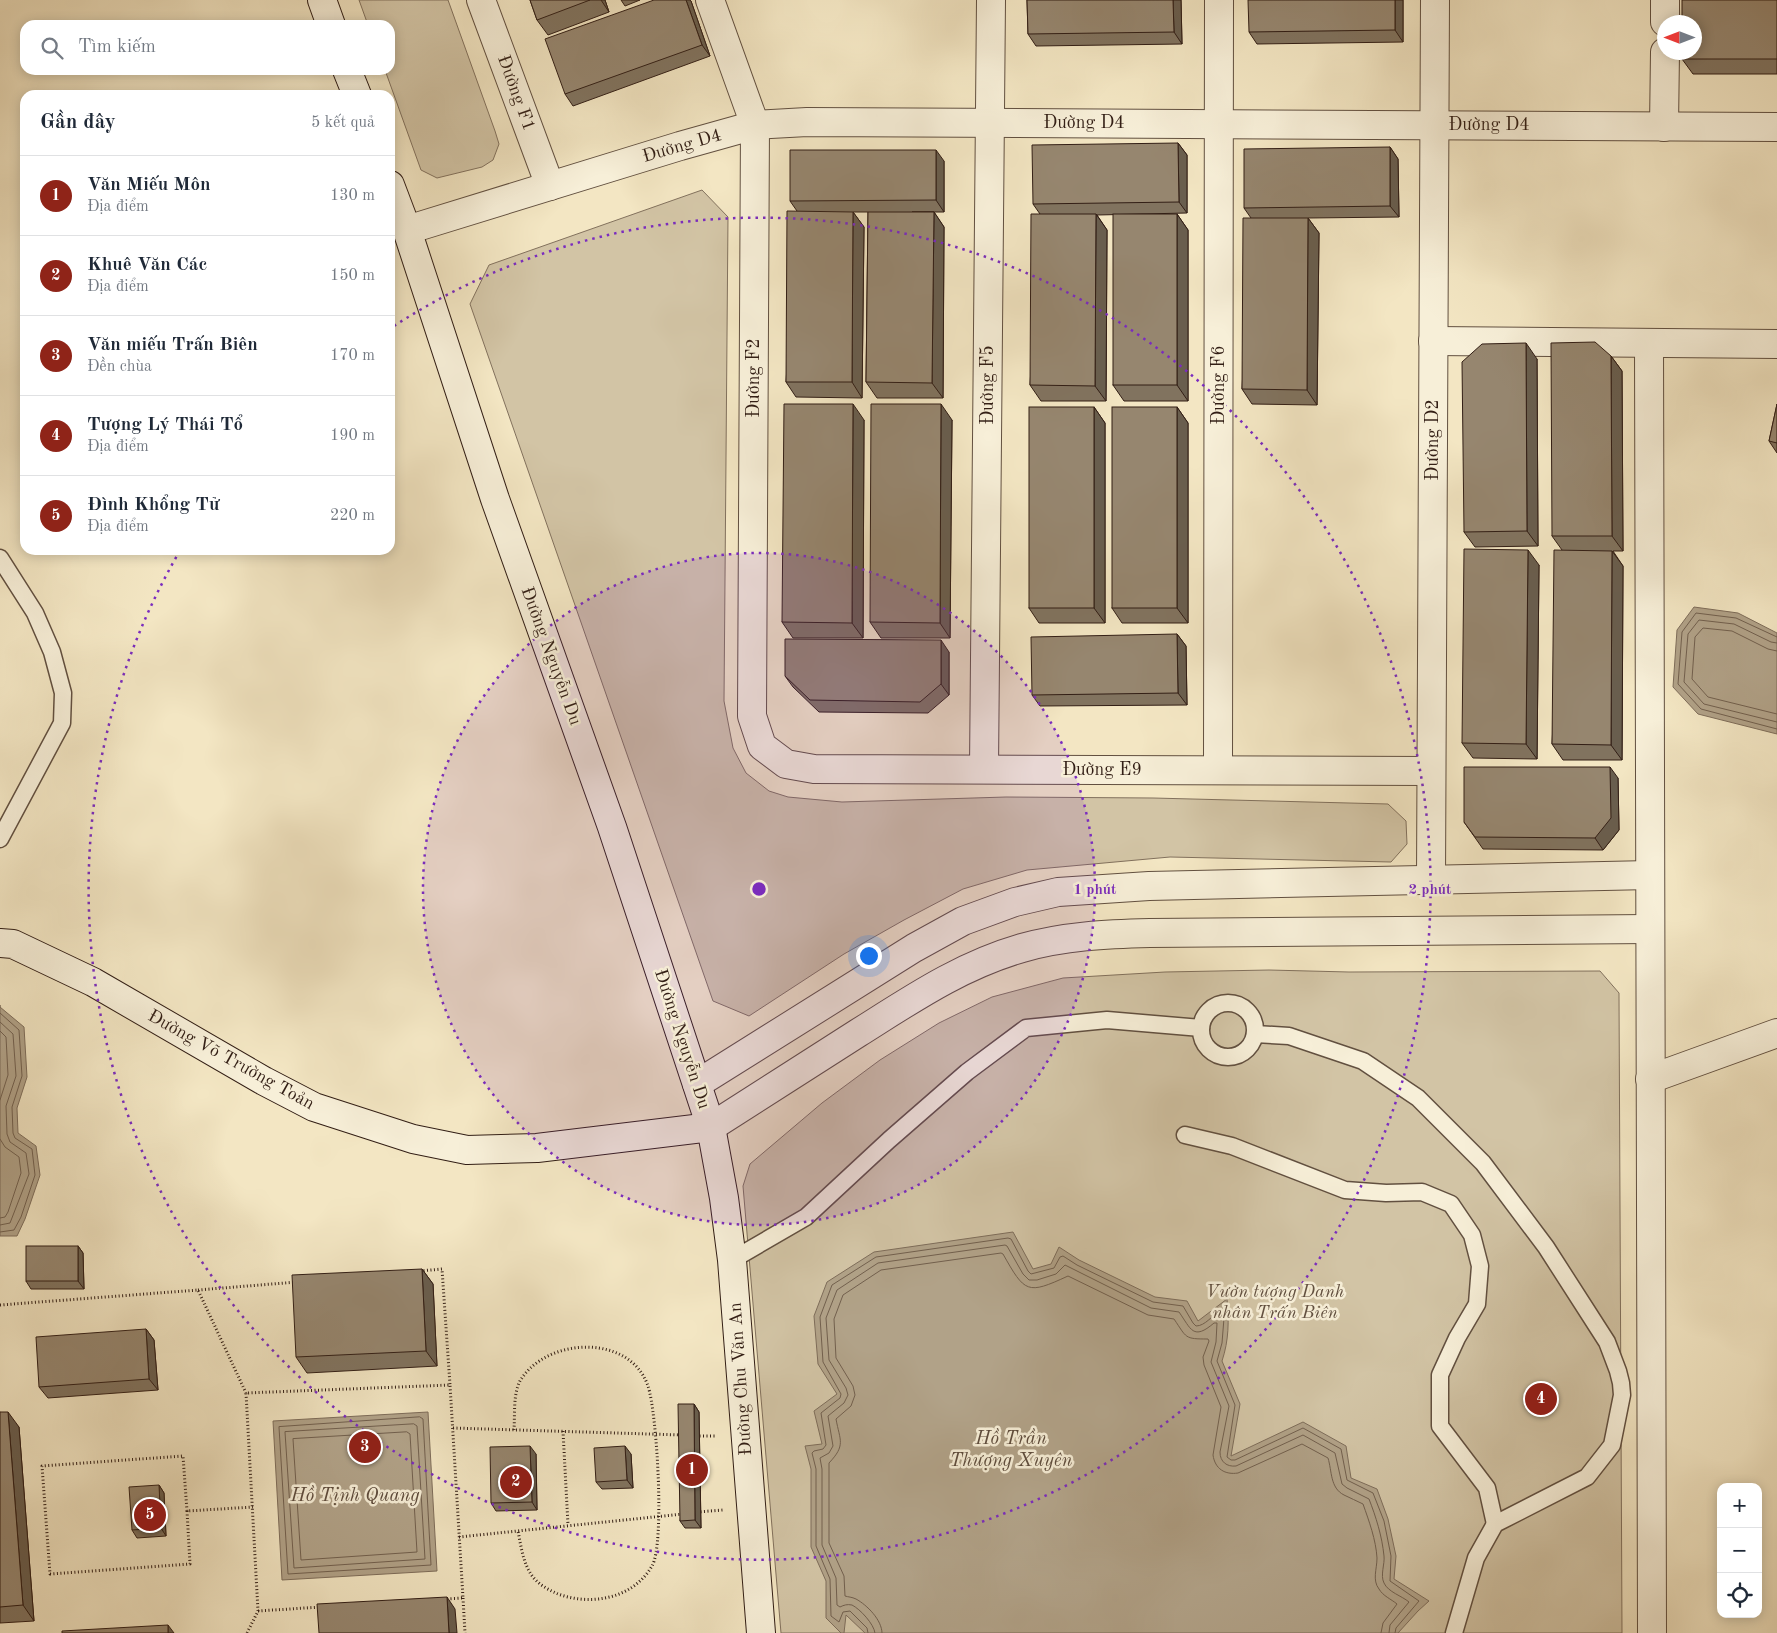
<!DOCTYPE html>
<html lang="vi">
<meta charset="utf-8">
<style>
body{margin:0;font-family:"Old Standard TT",serif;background:#f2f2f3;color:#1f2937}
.controls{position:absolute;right:15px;bottom:15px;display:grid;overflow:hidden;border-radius:10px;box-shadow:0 2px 12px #0003}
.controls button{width:45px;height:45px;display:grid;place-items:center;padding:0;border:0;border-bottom:1px solid #e0e1e3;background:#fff;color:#1f2937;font:25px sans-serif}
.compass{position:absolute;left:1657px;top:15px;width:45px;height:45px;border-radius:50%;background:#fff;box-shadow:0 2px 12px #0003;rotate:270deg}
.you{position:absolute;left:868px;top:955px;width:18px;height:18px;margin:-12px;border:4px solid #fff;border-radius:50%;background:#1a73e8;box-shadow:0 0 0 8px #1a73e833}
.badge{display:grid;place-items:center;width:32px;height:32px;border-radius:50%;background:#8f2418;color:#fff;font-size:16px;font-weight:700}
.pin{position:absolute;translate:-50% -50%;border:2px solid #fff;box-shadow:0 1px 5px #0006}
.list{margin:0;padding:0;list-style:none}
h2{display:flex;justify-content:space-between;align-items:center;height:65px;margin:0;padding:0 20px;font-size:21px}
h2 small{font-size:16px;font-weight:400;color:#747a83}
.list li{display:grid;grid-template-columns:32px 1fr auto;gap:15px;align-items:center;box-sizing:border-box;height:80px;padding:0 20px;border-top:1px solid #e0e1e3}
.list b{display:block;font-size:19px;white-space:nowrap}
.list p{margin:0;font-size:16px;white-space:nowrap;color:#747a83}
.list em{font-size:16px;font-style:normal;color:#747a83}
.icon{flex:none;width:28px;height:28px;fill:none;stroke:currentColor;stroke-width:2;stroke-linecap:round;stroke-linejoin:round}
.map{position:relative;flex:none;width:1777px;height:1633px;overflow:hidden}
.search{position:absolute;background:#fff;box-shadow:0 2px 12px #0003;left:20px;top:20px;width:375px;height:55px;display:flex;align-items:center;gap:12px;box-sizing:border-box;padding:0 18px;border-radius:15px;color:#747a83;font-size:19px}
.panel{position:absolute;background:#fff;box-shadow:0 2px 12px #0003;left:20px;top:90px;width:375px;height:465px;border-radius:15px}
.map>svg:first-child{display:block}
.green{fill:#d2c4a5;stroke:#82715d}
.water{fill:#b1a288;stroke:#7e6d5a}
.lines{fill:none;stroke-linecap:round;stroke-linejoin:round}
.shore{stroke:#72604e;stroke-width:1}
.lane-casing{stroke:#625040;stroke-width:19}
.street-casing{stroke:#625040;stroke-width:30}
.secondary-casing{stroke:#321e15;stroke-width:30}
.path{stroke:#321e15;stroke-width:3;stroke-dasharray:1 2.5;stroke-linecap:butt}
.lane{stroke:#f7efd8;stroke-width:16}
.street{stroke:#f7efd8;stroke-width:28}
.secondary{stroke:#f7efd8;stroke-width:28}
.wall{fill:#81735f;stroke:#321e15}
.shaded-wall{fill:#695e4e;stroke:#321e15}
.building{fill:#96866f;stroke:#321e15}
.ring{fill:none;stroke:#7b2cbf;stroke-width:2.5;stroke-dasharray:2.5 5}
.labels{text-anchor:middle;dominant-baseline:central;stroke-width:5;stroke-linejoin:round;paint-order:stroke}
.street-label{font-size:18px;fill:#321e15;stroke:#f7efd8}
.park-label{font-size:18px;font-style:italic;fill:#625040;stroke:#f7efd8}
.water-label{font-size:19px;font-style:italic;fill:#5e4c3d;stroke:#f7efd8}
.centre{fill:#7b2cbf;stroke:#f7efd8;stroke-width:2.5}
.ring-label{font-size:15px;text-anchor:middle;font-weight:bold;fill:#7b2cbf;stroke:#f7efd8;stroke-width:5;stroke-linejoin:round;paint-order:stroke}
</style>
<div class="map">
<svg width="1777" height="1633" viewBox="0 0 1777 1633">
<rect width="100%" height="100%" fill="#f3e6c3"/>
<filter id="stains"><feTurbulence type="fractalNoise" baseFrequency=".004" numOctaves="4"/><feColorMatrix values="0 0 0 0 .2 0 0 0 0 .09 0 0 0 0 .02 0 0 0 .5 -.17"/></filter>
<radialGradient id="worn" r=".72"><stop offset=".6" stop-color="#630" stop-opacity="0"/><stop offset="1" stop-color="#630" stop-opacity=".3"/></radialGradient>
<g class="green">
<path d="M359 0H448L495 131 499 144 493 160 482 167 437 178 421 170 385 70H390V25H368Z"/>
<path d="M702 190 728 217 724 701 733 748 746 773 769 791 788 797 842 802 1006 797 1153 798 1388 804 1406 821 1407 844 1391 862 1170 857 1027 870 963 889 904 920 844 954 749 1016 713 1001 470 304 489 265Z"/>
<path d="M1269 970 1349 972 1600 971 1619 993 1622 1633H781L743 1186 750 1164 822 1103 880 1060 939 1023 992 997 1063 978 1165 972Z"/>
</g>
<g class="water">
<path d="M1694 607 1738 613 1777 633V734L1698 714 1673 687 1677 630Z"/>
<path d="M0 1005V1007L24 1027 27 1077 17 1108 18 1133 36 1146 40 1175 25 1219 17 1236H0Z"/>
<path d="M1013 1232 1033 1269 1051 1264 1059 1247 1079 1260 1155 1297 1187 1301 1198 1321 1227 1299C1229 1321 1229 1340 1222 1361L1240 1404 1231 1456 1303 1422 1346 1446 1351 1478 1377 1489 1388 1519 1396 1556 1394 1579 1429 1601 1418 1611 1398 1633H865L846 1615 844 1633H841L826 1618V1581L811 1547V1469L805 1446 822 1444 814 1411 837 1394 818 1364 814 1316 827 1282 874 1252Z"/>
<path d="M428 1412 437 1571 282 1580 273 1421Z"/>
</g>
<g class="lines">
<g class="shore">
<path d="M1777 637 1736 618 1696 613 1682 632 1678 684 1701 709 1777 729"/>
<path d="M1777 643 1771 642 1734 624 1699 620 1688 634 1684 682 1704 704 1777 722"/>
<path d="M1777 651 1768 649 1732 631 1703 628 1695 637 1692 679 1708 697 1777 714"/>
<path d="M0 1013 19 1030 22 1076 12 1107 13 1133 15 1138 32 1149 35 1175 21 1217 14 1230 0 1232"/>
<path d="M0 1022 13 1034 16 1076 6 1106 7 1134 10 1142 26 1153 29 1174 10 1223 0 1225"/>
<path d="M0 1031 6 1037 8 1075 0 1100"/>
<path d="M0 1139 5 1147 19 1157 21 1173 8 1212 5 1217 0 1218"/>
<path d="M420 1417 423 1419 431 1565 288 1574 279 1427Z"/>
<path d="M414 1424 417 1426 425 1559 294 1568 285 1432Z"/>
<path d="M407 1432 410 1434 417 1552 301 1560 293 1439Z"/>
<path d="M868 1633 867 1628 850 1611 843 1612 839 1622 831 1616 830 1579 816 1546V1469L812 1453 814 1451 823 1449 826 1445 821 1413 840 1398 841 1394 823 1362 820 1317 832 1285 876 1257 1008 1238 1011 1239 1028 1271 1031 1274 1054 1268 1060 1257 1063 1256 1077 1265 1153 1302 1183 1306 1193 1323 1196 1326C1205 1326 1213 1315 1220 1310L1223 1311 1224 1318 1222 1343 1217 1361 1235 1405 1227 1457 1231 1460H1235L1303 1428 1341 1449 1347 1480 1373 1493 1384 1521 1391 1556 1390 1581 1419 1601 1396 1628 1395 1633"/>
<path d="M875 1633C874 1624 860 1609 852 1605 847 1604 844 1605 840 1607L837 1605 836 1578 822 1545V1469L820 1458 829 1453 833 1446 828 1416 844 1403 848 1395 846 1388 829 1360 826 1318 837 1290 878 1263 1005 1245 1007 1246 1023 1274 1029 1280H1037L1056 1274 1065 1265 1151 1308 1179 1312C1191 1329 1193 1341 1214 1323H1217L1216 1342 1211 1362 1229 1406 1220 1452C1220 1462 1227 1467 1236 1466L1303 1435 1335 1453 1342 1484 1347 1488 1369 1499C1376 1517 1382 1536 1384 1556 1385 1564 1380 1575 1384 1583 1388 1592 1402 1596 1409 1602L1390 1625 1389 1633"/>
<path d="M882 1633C882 1620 867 1605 856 1599 852 1597 848 1597 845 1596L844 1576 829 1543V1463C846 1445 840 1441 836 1419L851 1406 855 1395 853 1386 836 1358 834 1319 843 1295 881 1270 1001 1253 1003 1254C1025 1293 1027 1295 1068 1276L1148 1315 1174 1319C1187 1338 1184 1339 1208 1339L1209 1341 1203 1357 1204 1365 1221 1407 1213 1455C1215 1469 1225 1475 1238 1473L1302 1444 1328 1458C1332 1471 1330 1488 1344 1495 1350 1498 1357 1501 1363 1504 1369 1521 1376 1540 1377 1558 1377 1569 1372 1580 1379 1589 1383 1596 1391 1599 1397 1604L1383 1623 1381 1633"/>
</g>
<g class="lane-casing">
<g id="lane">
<path d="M0 558 35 613 52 652 63 693 62 723 0 839"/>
<circle cx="1228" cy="1030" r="27"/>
<path d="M1255 1034 1289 1036 1363 1061 1418 1098 1483 1163 1546 1247 1607 1342 1618 1371 1621 1383 1622 1395 1612 1445 1587 1477 1495 1524 1476 1558 1454 1633"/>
<path d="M1185 1135 1232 1146 1345 1190 1386 1193 1422 1192 1451 1204 1472 1235 1480 1266 1477 1304 1457 1338 1440 1375V1426L1487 1488 1495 1524"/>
<path d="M732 1260 806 1217 889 1140 967 1072 1026 1028 1107 1020 1201 1028"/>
</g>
</g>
<g class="street-casing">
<g id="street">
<path d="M481 0 550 186"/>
<path d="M710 0 755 125 752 716 762 746 786 764 814 769 1431 771"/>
<path d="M1665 22V0"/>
<path d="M1664 127 1665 52"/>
<path d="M407 230 680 146 755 125 807 122 1777 127"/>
<path d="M1433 341 1777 344"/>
<path d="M1649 343 1652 1633"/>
<path d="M984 769 991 0"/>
<path d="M1218 770 1219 0"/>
<path d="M1431 880 1435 0"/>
<path d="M1650 1079 1777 1033"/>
<path d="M697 1084 914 948 963 921 1015 902 1058 892 1149 886 1650 875"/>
<path d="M711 1127C760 1096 809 1064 858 1033 912 999 960 966 1022 948 1064 936 1107 934 1150 933L1650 929"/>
</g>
</g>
<g class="secondary-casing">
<g id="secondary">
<path d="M322 0 331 25"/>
<path d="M347 70 357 95"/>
<path d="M390 185 407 230 495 499 612 827 711 1127 724 1198 732 1260 761 1633"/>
<path d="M0 943 13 944 93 982 264 1081 314 1107 413 1139 467 1150 537 1148 711 1127"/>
</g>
</g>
<g class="path">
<path d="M420 1271 442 1269 450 1385"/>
<path d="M198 1290 297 1282"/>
<path d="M0 1305 198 1290 246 1393"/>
<path d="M453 1428 682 1435"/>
<path d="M514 1430C515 1414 513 1395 520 1381 546 1337 630 1333 648 1386 657 1413 665 1544 652 1566 633 1599 591 1606 558 1594 549 1590 539 1585 533 1577 523 1564 521 1546 518 1531"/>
<path d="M563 1431 568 1525"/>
<path d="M696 1436H717"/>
<path d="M187 1511 190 1564 50 1574 42 1466 183 1456 187 1511 253 1507"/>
<path d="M697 1512 723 1510"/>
<path d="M459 1537 683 1514"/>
<path d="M463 1598 465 1633"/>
<path d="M258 1611 321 1607"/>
<path d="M247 1633 258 1611 246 1393 450 1385 463 1598 445 1599"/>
</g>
<use href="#lane" class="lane"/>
<use href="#street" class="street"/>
<use href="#secondary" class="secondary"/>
</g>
<g class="wall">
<path d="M530 0H605L609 12 548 35 537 20Z"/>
<path d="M621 0H640L625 6Z"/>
<path d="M1027 0H1181L1182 44 1036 46 1028 34Z"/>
<path d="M1403 0V42L1257 44 1249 32Z"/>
<path d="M1777 0V74H1693L1682 59Z"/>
<path d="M691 1 710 56 573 106 565 94Z"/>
<path d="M1178 143 1187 155V213L1097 215 1107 230 1106 401H1041L1030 385 1040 214 1033 204Z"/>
<path d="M1390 147 1398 159 1399 217 1308 218 1319 233 1317 405 1252 404 1242 389 1251 218 1244 208Z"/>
<path d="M944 161V212H912H934L944 227 943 398H877L866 382 868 212H853L864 227 862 398 796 397 786 382 797 211 790 201Z"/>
<path d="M1177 214 1188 230V401H1124L1113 385Z"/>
<path d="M1611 356 1622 371 1623 551H1613L1623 566 1622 760H1563L1552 744 1562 550 1552 536Z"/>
<path d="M1537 359 1538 546 1475 547 1464 532Z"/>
<path d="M1777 404V453L1769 441Z"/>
<path d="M1094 407 1105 423V623H1039L1029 608Z"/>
<path d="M1177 407 1188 423V623H1122L1112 608Z"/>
<path d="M864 420 863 638H793L782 622Z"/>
<path d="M952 420 950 638H881L870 622Z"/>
<path d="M1539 565 1537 759 1473 758 1462 743Z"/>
<path d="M1177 634 1186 646 1187 705 1040 706 1032 695Z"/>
<path d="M949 652V695L928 713 819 712 793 687 785 676Z"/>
<path d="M1618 778 1619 830 1603 850 1483 849 1464 822Z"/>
<path d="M78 1246 83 1253 84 1289H31L26 1281Z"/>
<path d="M422 1269 433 1284 437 1366 307 1373 296 1357Z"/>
<path d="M146 1329 154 1340 158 1390 48 1398 39 1387Z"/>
<path d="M694 1404 699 1412 701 1528H685L680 1521Z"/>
<path d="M0 1412 19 1427 34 1621 0 1623Z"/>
<path d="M536 1454 537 1510 496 1511 491 1503Z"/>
<path d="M631 1454 633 1488 602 1489 596 1482Z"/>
<path d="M159 1485 164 1493 166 1536 137 1538 132 1530Z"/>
</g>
<g class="shaded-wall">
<path d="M601 0H605L609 12Z"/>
<path d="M686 0H690L691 1 710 56 702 45Z"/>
<path d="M1173 0H1181L1182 44 1174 32Z"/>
<path d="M1395 0H1403V42L1395 30Z"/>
<path d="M1178 143 1187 155V213L1179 202Z"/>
<path d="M1390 147 1398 159 1399 217 1390 206Z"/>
<path d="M936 150 944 161V212L936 200Z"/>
<path d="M853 212 864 227 862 398 852 382Z"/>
<path d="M934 212 944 227 943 398 932 383Z"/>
<path d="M1096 214 1107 230 1106 401 1095 386Z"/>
<path d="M1177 214 1188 230V401L1177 385Z"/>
<path d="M1308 218 1319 233 1317 405 1307 390Z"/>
<path d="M1526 343 1537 359 1538 546 1527 531Z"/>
<path d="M1611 356 1622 371 1623 551 1612 536Z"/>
<path d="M853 404 864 420 863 638 852 623Z"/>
<path d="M941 404 952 420 950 638 940 623Z"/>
<path d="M1094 407 1105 423V623L1094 608Z"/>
<path d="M1177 407 1188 423V623L1177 608Z"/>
<path d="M1528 550 1539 565 1537 759 1526 744Z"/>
<path d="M1612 551 1623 566 1622 760 1611 745Z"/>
<path d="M1177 634 1186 646 1187 705 1178 693Z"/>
<path d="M941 640 949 652V695L941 684Z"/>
<path d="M1610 767 1618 778 1619 830 1603 850 1595 838Z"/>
<path d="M78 1246 83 1253 84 1289 78 1281Z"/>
<path d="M422 1269 433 1284 437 1366 426 1351Z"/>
<path d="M146 1329 154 1340 158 1390 149 1379Z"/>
<path d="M694 1404 699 1412 701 1528 695 1520Z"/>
<path d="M8 1412 19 1427 34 1621 23 1605Z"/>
<path d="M530 1446 536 1454 537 1510 532 1502Z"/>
<path d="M625 1446 631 1454 633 1488 627 1480Z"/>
<path d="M159 1485 164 1493 166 1536 161 1528Z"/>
<path d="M447 1597 455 1609 457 1633H449Z"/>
<path d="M168 1625 174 1633H168Z"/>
</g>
<g class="building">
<path d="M530 0H590L537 20Z"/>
<path d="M654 0H686L702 45 565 94 545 39Z"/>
<path d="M1027 0H1173L1174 32 1028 34Z"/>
<path d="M1248 0H1395V30L1249 32Z"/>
<path d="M1682 0H1777V59H1682V52H1694V22H1682Z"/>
<path d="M1178 143 1179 202 1033 204 1032 145Z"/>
<path d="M1390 147V206L1244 208V149Z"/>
<path d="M790 150H936V200L790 201Z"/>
<path d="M787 211 853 212 852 382H786Z"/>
<path d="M868 212H934L932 383 866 382Z"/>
<path d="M1031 214H1096L1095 386 1030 385Z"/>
<rect x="1113" y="214" width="64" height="171"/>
<path d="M1243 218H1308L1307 390 1242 389Z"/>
<path d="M1595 342 1611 356 1612 536H1552L1551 343Z"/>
<path d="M1526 343 1527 531 1464 532 1462 362 1482 344Z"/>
<path d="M784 404H853L852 623 782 622Z"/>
<path d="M871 404H941L940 623 870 622Z"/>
<path d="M1777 404V443L1769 441Z"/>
<rect x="1029" y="407" width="65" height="201"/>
<rect x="1112" y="407" width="65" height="201"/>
<path d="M1464 549 1528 550 1526 744 1462 743Z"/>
<path d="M1554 550 1612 551 1611 745 1552 744Z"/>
<path d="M1177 634 1178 693 1032 695 1031 637Z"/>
<path d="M785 639 941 640V684L920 702 810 700 785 676Z"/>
<path d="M1464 767H1610L1611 818 1595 838 1475 837 1464 822Z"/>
<rect x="26" y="1246" width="52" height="35"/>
<path d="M422 1269 426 1351 296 1357 292 1275Z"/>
<path d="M146 1329 149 1379 39 1387 36 1337Z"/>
<path d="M678 1404H694L695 1520 680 1521Z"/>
<path d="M0 1412H8L23 1605 0 1607Z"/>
<path d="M530 1446 532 1502 491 1503 490 1447Z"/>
<path d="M625 1446 627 1480 596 1482 594 1448Z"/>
<path d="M159 1485 161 1528 132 1530 129 1487Z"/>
<path d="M447 1597 449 1633H319L317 1604Z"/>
<path d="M168 1625V1633H62V1631Z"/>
</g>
<circle cx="759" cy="889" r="336" fill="#7b2cbf" fill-opacity=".12"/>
<g class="ring">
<circle cx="759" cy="889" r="336"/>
<path d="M394 326A671 671 0 1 1 178 554"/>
</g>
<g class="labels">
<g class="street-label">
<text transform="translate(516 93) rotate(70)">Đường F1</text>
<text x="1084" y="123">Đường D4</text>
<text x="1489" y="125">Đường D4</text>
<text transform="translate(682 146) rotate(-16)">Đường D4</text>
<text transform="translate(754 378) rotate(-90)">Đường F2</text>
<text transform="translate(988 385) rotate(-90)">Đường F5</text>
<text transform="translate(1219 385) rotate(-90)">Đường F6</text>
<text transform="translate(1433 440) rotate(-90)">Đường D2</text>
<text transform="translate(551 656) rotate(70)">Đường Nguyễn Du</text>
<text x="1102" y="770">Đường E9</text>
<text transform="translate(682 1039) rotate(72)">Đường Nguyễn Du</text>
<text transform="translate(231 1060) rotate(29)">Đường Võ Trường Toản</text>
<text transform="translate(741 1379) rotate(-94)">Đường Chu Văn An</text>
</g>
<g class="park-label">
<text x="1275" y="1292">Vườn tượng Danh<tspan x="1275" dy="21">nhân Trấn Biên</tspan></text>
</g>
<g class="water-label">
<text x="1011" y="1439">Hồ Trần<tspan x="1011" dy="22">Thượng Xuyên</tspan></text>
<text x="355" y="1496">Hồ Tịnh Quang</text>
</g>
</g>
<circle cx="759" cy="889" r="8" class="centre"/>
<g class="ring-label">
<text x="1095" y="894">1 phút</text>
<text x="1430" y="894">2 phút</text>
</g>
<rect width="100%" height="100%" filter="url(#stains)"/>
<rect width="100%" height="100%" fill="url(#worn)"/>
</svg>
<div class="controls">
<button>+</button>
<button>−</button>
<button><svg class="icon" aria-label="locate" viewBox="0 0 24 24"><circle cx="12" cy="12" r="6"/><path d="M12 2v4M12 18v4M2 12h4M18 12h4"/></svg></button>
</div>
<svg class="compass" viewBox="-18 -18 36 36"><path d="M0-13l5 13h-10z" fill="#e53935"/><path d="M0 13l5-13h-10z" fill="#747a83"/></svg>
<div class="you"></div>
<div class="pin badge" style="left:692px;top:1470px">1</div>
<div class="pin badge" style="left:516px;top:1482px">2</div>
<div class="pin badge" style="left:365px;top:1447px">3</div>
<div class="pin badge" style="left:1541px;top:1399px">4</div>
<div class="pin badge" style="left:150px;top:1515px">5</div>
<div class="search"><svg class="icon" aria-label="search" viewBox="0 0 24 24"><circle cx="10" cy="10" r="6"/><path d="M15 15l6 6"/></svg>Tìm kiếm</div>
<section class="panel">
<h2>Gần đây<small>5 kết quả</small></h2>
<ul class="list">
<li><span class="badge">1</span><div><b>Văn Miếu Môn</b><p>Địa điểm</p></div><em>130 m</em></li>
<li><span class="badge">2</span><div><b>Khuê Văn Các</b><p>Địa điểm</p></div><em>150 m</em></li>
<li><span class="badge">3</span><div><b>Văn miếu Trấn Biên</b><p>Đền chùa</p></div><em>170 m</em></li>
<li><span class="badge">4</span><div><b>Tượng Lý Thái Tổ</b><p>Địa điểm</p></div><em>190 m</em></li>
<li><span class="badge">5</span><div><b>Đình Khổng Tử</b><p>Địa điểm</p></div><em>220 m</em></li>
</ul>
</section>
</div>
